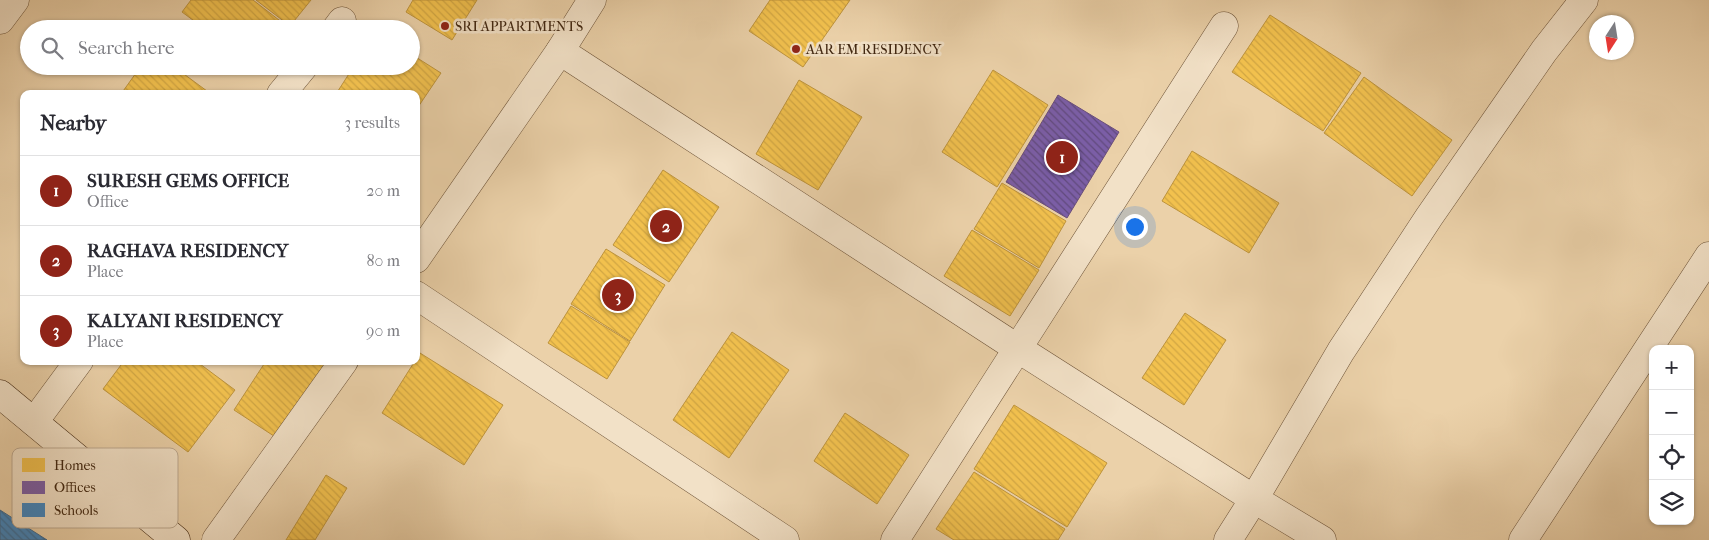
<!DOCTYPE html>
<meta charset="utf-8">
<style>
body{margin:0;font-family:"IM FELL French Canon",serif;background:#f2f2f3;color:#2b2b33}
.controls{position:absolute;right:15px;bottom:15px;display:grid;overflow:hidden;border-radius:10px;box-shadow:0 1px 4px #0004}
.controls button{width:45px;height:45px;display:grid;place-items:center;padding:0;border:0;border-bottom:1px solid #e1e1e2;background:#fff;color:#2b2b33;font:25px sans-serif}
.compass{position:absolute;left:1589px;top:15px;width:45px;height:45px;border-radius:50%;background:#fff;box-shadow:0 1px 4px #0004;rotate:192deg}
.you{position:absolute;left:1134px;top:226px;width:18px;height:18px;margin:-12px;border:4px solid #fff;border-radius:50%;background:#1a73e8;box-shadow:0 0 0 8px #1a73e833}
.badge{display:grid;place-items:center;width:32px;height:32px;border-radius:50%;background:#8f2418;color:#fff;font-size:16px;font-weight:700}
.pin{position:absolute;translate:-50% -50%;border:2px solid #fff;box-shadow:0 1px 5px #0006}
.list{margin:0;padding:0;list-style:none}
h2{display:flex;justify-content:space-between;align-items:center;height:65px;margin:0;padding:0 20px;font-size:21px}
h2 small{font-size:16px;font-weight:400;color:#7c7c81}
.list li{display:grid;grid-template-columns:32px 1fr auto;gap:15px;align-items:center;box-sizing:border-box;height:70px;padding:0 20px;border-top:1px solid #e1e1e2}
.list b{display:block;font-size:19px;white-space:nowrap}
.list p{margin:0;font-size:16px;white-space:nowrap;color:#7c7c81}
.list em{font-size:16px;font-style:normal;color:#7c7c81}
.icon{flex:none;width:28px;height:28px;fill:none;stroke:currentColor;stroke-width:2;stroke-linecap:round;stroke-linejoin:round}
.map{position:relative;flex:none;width:1709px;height:540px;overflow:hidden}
.search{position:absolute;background:#fff;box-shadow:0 1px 4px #0004;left:20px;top:20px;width:400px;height:55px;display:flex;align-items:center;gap:12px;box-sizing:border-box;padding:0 18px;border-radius:28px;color:#7c7c81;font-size:19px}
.panel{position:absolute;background:#fff;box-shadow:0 1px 4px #0004;left:20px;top:90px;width:400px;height:275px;border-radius:10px}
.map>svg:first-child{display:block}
.homes{fill:url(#homes-back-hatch);stroke:#bd933c}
.offices{fill:url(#offices-back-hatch);stroke:#6a4e7a}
.schools{fill:url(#schools-back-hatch);stroke:#406b8f}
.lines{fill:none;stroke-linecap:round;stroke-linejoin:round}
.street-casing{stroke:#6c5237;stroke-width:29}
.secondary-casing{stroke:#412711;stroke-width:29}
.street{stroke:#f2e1c7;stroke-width:28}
.secondary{stroke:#f2e1c7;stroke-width:28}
.poi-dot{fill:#8f2418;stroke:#f2e1c7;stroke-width:2}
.labels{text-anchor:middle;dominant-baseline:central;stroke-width:5;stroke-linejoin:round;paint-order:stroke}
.poi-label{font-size:14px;fill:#412711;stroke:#f2e1c7;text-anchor:start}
.key{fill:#f2e1c7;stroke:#bda990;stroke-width:1}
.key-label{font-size:14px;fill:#412711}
</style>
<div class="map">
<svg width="1709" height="540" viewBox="0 0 1709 540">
<defs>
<pattern id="homes-back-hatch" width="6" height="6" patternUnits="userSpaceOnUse" patternTransform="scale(1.25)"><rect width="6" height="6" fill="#f2c14e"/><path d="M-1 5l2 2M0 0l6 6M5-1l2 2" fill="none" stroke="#d1a643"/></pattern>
<pattern id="offices-back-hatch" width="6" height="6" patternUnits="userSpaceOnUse" patternTransform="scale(1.25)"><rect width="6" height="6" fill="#7b5ea7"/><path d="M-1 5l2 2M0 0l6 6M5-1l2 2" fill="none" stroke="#614a7e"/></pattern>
<pattern id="schools-back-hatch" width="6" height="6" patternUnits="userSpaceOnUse" patternTransform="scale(1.25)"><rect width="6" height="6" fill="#3f88c5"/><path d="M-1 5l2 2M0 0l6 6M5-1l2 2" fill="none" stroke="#366f9f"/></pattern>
</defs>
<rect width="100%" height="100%" fill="#ebd1a9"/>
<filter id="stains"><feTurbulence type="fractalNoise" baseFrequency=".004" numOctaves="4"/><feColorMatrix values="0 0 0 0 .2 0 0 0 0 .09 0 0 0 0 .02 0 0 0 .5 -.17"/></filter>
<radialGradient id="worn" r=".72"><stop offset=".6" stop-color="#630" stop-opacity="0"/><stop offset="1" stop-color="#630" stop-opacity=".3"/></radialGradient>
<g class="homes">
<path d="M191 0H253L288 27 287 29H205L182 12Z"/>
<path d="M256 0H311L290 26Z"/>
<path d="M413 0H477L452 40 406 12Z"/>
<path d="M770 0H850L803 67 749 31Z"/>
<path d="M1270 15 1361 73 1323 131 1232 72Z"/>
<path d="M411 54 441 73 416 110V94H336L354 66H411Z"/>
<path d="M141 66H173L211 94H121Z"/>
<path d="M993 70 1048 105 997 187 942 152Z"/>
<path d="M1364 77 1452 140 1412 196 1324 133Z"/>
<path d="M799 80 862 117 818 190 756 154Z"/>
<path d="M1192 151 1279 203 1249 253 1162 201Z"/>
<path d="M663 170 719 207 669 282 613 245Z"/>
<path d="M1002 183 1066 221 1039 268 974 229Z"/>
<path d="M972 230 1039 270 1010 316 944 276Z"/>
<path d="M606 249 665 285 630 341 571 304Z"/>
<path d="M571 306 630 342 607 379 548 343Z"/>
<path d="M1185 313 1226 340 1184 405 1142 378Z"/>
<path d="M732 332 789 370 729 458 673 420Z"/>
<path d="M420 353 503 405 464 465 382 413Z"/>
<path d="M124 361H196L235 390 188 452 103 389Z"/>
<path d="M266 361H331L280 440 234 410Z"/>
<path d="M1014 405 1107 463 1067 527 974 469Z"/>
<path d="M845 413 909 455 877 504 814 461Z"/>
<path d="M974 472 1065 529 1058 540H954L936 529Z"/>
<path d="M326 475 347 488 315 540H286Z"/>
</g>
<path class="offices" d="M1058 95 1119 132 1067 218 1006 182Z"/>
<path class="schools" d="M0 510 47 540H0Z"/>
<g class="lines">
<g class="street-casing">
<g id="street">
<path d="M0 20 15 0"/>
<path d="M336 29 342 21"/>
<path d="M560 51 592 0"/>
<path d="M281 94 304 66"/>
<path d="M416 259 560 51 1017 348 1254 499 1322 540"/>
<path d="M416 295 785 540"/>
<path d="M34 422 79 361"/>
<path d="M216 540 344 361"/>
<path d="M895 540 1224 26"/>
<path d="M1228 540 1254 499 1341 351 1429 217 1544 51 1584 0"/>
<path d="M1523 540 1709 256"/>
</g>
</g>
<g class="secondary-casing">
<path id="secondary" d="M0 394 176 540"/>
</g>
<use href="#street" class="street"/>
<use href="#secondary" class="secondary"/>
</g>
<g class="poi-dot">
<circle cx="445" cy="26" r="5"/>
<circle cx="796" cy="49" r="5"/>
</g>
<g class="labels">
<g class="poi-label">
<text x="455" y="26">SRI APPARTMENTS</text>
<text x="806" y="49">AAR EM RESIDENCY</text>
</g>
</g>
<rect x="12" y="448" width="166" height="80" rx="8" class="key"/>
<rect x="22" y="458" width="23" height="14" fill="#f2c14e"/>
<rect x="22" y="481" width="23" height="13" fill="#7b5ea7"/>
<rect x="22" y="503" width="23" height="14" fill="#3f88c5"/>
<g class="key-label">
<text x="54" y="470">Homes</text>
<text x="54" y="492">Offices</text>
<text x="54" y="515">Schools</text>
</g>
<rect width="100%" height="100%" filter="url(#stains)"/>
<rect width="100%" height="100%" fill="url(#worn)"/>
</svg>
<div class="controls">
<button>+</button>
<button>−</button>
<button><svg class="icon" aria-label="locate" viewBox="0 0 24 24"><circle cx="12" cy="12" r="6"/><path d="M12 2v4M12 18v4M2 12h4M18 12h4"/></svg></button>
<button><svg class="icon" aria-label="layers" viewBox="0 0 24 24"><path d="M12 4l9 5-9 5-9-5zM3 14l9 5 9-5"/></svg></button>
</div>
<svg class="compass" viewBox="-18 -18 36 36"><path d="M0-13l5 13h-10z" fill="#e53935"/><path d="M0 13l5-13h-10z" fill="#7c7c81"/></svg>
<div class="you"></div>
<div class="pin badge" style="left:1062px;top:157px">1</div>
<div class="pin badge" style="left:666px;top:226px">2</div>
<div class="pin badge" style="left:618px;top:295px">3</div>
<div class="search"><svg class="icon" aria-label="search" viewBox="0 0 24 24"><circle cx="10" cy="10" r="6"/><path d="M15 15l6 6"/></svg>Search here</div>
<section class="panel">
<h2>Nearby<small>3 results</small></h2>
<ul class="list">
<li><span class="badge">1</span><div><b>SURESH GEMS OFFICE</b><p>Office</p></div><em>20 m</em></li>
<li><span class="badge">2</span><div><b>RAGHAVA RESIDENCY</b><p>Place</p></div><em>80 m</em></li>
<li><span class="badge">3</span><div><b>KALYANI RESIDENCY</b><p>Place</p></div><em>90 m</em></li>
</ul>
</section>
</div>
